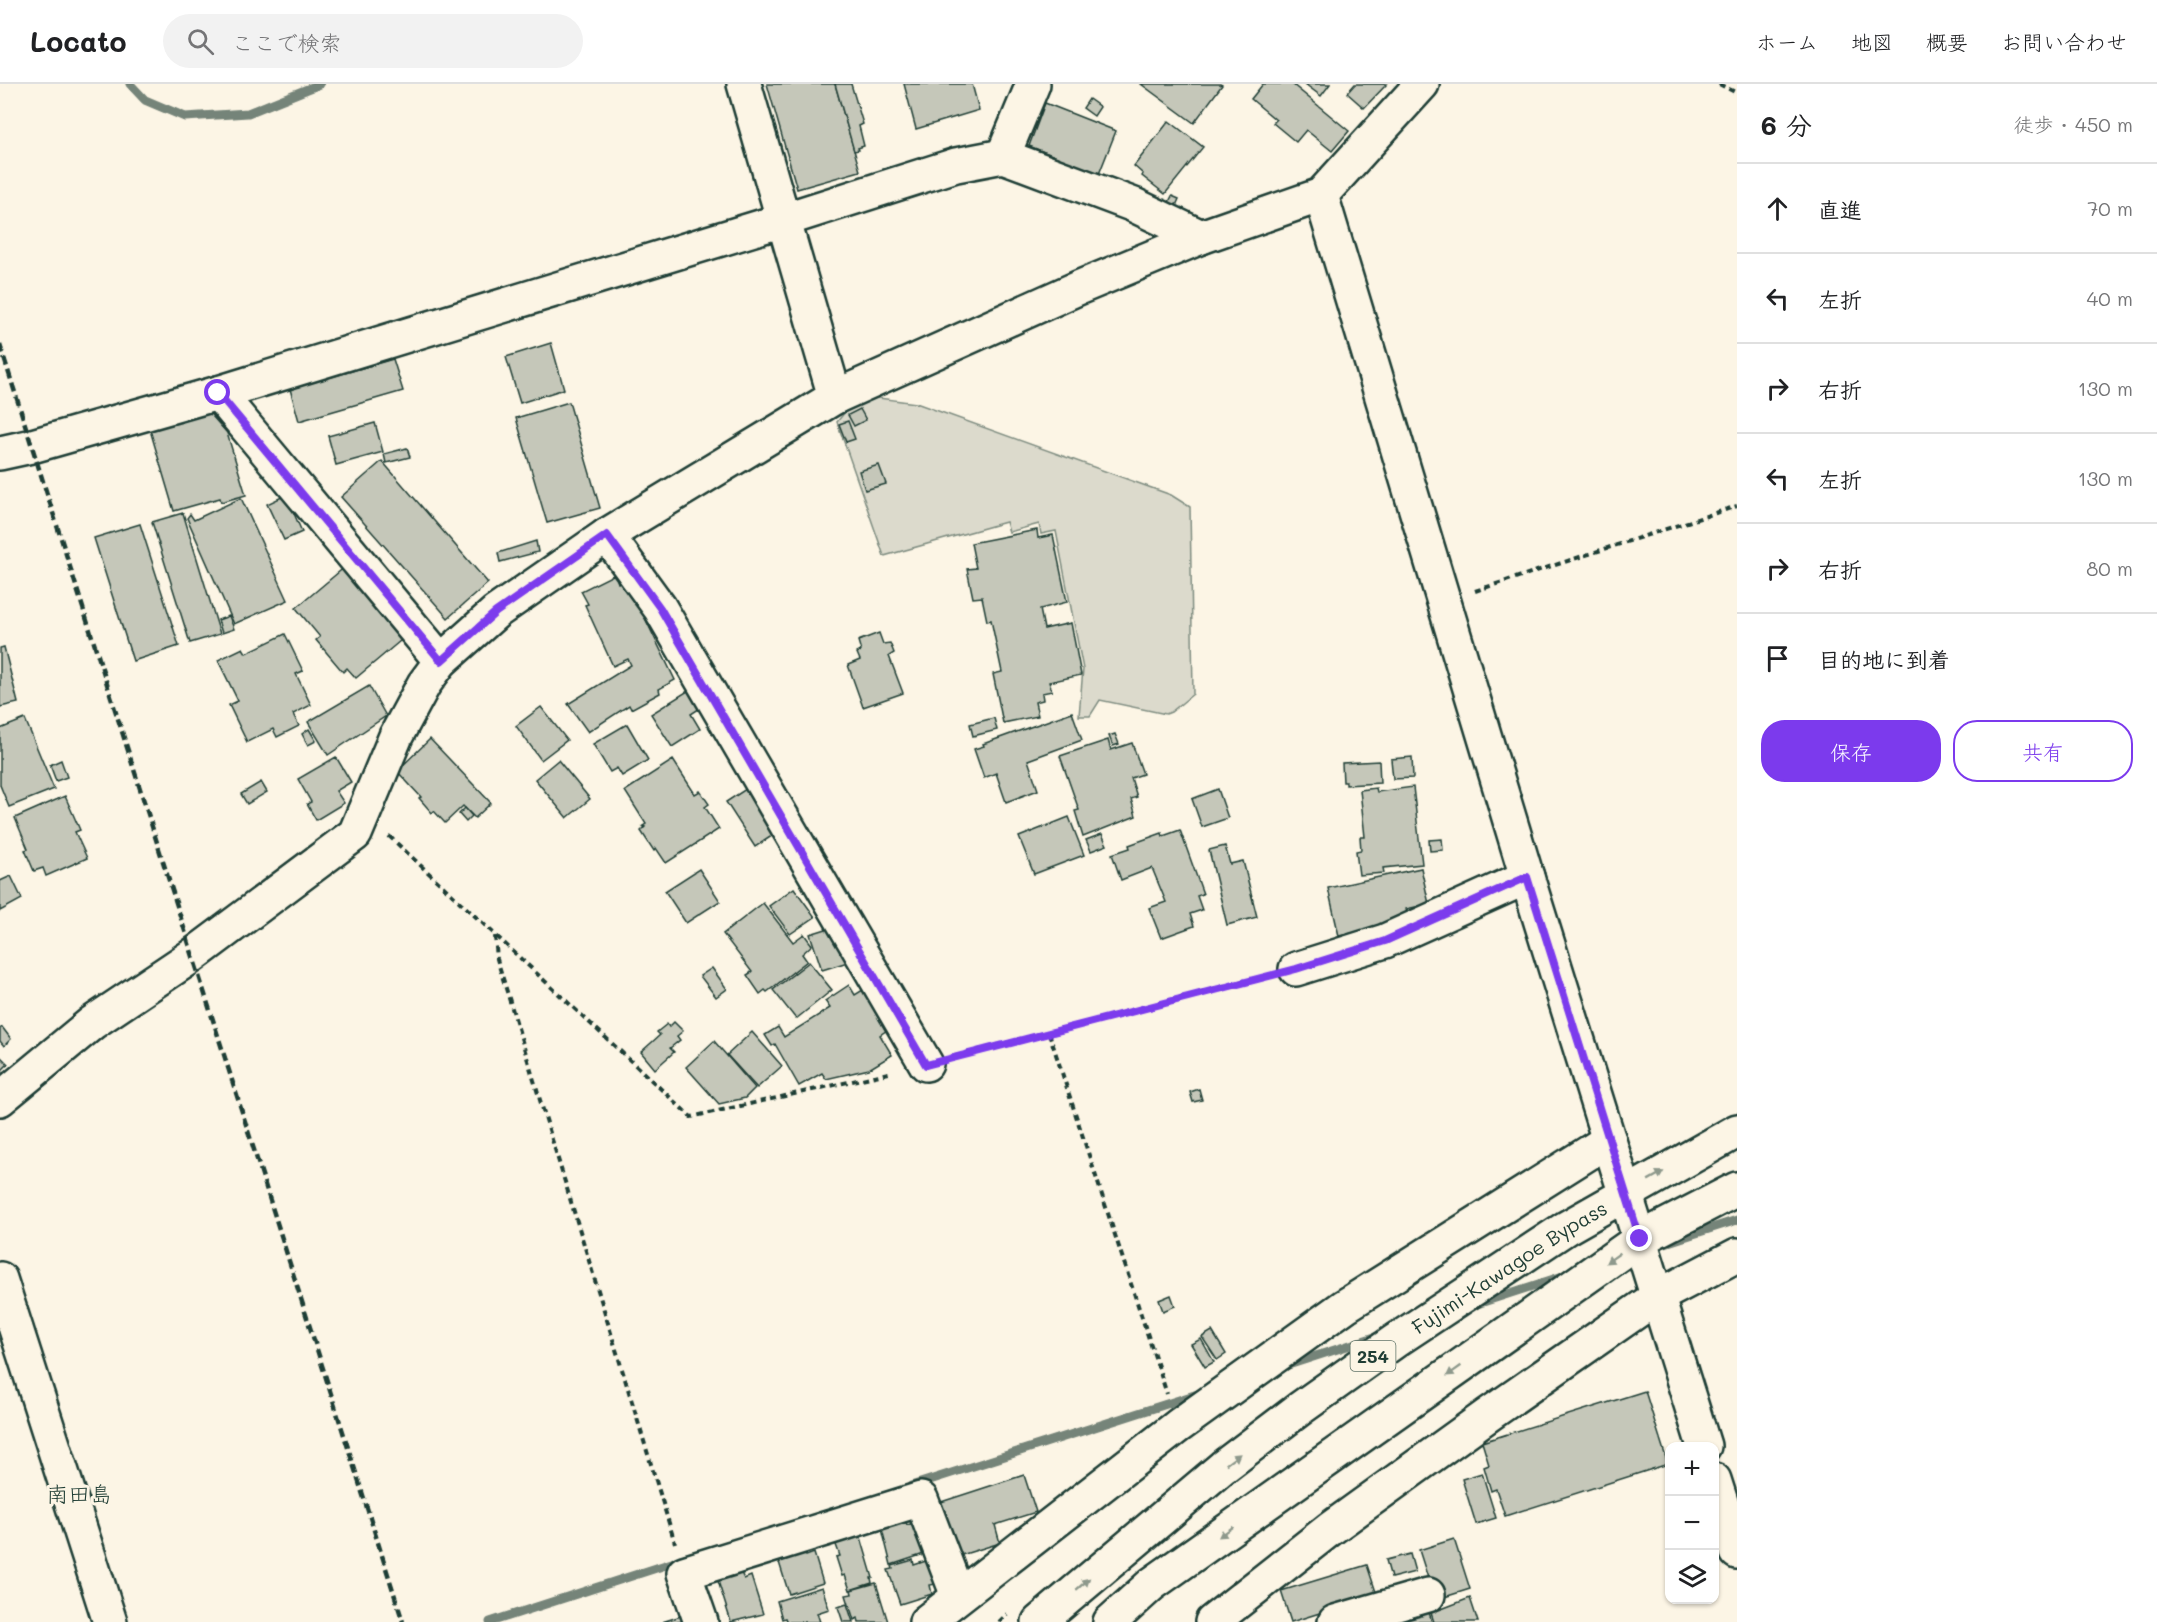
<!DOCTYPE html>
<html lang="ja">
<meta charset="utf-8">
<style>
body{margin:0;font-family:Mali,"Klee One",sans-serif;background:#f2f2f2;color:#202124}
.controls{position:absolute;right:18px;bottom:18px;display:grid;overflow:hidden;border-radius:12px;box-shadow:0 2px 4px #0004}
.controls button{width:54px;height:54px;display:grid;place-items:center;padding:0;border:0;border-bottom:2px solid #e0e0e0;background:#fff;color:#202124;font:30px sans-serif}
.stop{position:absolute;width:18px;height:18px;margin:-14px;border:4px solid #7c3aed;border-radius:50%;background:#fff}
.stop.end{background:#7c3aed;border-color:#fff;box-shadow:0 2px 6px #0008}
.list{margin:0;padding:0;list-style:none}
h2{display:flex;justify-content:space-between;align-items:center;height:78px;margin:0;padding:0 24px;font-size:26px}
h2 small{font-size:20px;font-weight:400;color:#757577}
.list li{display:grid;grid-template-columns:39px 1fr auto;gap:18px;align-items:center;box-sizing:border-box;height:90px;padding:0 24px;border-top:2px solid #e0e0e0}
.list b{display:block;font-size:22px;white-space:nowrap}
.list em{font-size:20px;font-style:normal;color:#757577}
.actions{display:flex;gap:12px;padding:18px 24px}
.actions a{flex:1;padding:14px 0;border:2px solid #7c3aed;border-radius:24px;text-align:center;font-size:21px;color:#7c3aed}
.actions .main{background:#7c3aed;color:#fff}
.icon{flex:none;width:33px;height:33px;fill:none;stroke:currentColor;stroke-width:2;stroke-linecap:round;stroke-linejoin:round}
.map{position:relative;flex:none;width:1737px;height:1538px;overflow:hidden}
header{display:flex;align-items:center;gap:36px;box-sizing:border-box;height:84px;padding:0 30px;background:#fff;border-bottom:2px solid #e0e0e0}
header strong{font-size:28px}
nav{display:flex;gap:33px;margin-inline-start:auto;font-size:21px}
.search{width:420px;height:54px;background:#f2f2f2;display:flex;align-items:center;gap:15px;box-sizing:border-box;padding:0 21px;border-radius:33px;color:#757577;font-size:22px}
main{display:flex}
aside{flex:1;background:#fff}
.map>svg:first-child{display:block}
.green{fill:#dcdacc;stroke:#7e8c80;stroke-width:1.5}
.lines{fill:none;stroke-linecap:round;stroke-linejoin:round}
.stream{stroke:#758479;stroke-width:9}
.building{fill:#c5c7b9;stroke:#1f3d34;stroke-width:1.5}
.minor-casing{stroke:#1f3d34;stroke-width:38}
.highway-casing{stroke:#1f3d34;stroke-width:38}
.path{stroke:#1f3d34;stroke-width:4;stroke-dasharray:6 4.5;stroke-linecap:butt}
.minor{stroke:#fcf5e5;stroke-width:33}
.highway{stroke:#fcf5e5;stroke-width:33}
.rail{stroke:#1f3d34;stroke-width:4.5;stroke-dasharray:9 4.5;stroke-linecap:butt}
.oneway{fill:#8e998c}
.route{stroke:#7c3aed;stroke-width:8}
.labels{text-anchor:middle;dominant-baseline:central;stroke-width:6;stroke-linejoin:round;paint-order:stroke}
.shield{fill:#fcf5e5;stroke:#617469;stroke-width:1.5}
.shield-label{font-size:18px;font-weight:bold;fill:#1f3d34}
.street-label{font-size:20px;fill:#1f3d34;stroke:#fcf5e5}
.quarter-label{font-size:22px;fill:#1f3d34;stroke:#fcf5e5}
</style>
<header>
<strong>Locato</strong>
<div class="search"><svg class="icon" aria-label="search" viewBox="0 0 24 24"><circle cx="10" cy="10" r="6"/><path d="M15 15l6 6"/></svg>ここで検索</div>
<nav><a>ホーム</a><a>地図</a><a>概要</a><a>お問い合わせ</a></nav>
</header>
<main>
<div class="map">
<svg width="1737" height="1538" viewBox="0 0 1737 1538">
<rect width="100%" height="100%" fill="#fcf5e5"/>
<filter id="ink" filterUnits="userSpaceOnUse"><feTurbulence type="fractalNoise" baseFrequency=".0167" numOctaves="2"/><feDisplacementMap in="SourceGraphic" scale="12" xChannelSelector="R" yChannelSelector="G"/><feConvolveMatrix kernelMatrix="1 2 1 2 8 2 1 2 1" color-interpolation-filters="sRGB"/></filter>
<g filter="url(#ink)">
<path class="green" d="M871 313 916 319 1171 411 1190 423 1193 610 1171 628 1166 630 1100 616 1090 632H1079L1083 585 1056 447 1041 450 1039 440 1009 448 1006 438 884 472 837 338 845 328Z"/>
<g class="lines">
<g class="stream">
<path d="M130 0 145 16 185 33 248 29 320 0"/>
<path d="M1662 1160 1737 1136"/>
<path d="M1474 1221 1566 1191"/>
<path d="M1282 1283 1381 1251"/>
<path d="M911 1402 1204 1308"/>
<path d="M490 1538 681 1476"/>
</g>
</g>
<g class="building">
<path d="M767 0H835L860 87 797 105Z"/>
<path d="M835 0H851L863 40 859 42 864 62 858 64 859 66 854 67Z"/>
<path d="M904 0H972L979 26 916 45Z"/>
<path d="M1141 0H1220L1222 1 1194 39Z"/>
<path d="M1263 0H1292L1349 47 1332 67 1306 46 1296 58 1273 39 1276 36 1251 15Z"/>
<path d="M1305 0H1330L1321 12Z"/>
<path d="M1355 0H1387L1364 24 1347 9Z"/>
<path d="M1089 15 1100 23 1094 32 1083 24Z"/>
<path d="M1045 19 1116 47 1099 90 1029 62Z"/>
<path d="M1169 37 1203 63 1165 110 1142 92 1143 90 1134 82Z"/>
<path d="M1172 112 1179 115 1175 124 1168 120Z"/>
<path d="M551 259 564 305 520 319 506 273Z"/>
<path d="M393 275 403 307 299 337 290 305Z"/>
<path d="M569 318 600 424 547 439 516 334Z"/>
<path d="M205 324 227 349 246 411 221 418 220 414 174 427 148 339Z"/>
<path d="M860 325 866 336 854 342 848 331Z"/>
<path d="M848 337 855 355 846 358 839 340Z"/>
<path d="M375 339 383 368 336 381 328 352Z"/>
<path d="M407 364 410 373 386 379 384 370Z"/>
<path d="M382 377 488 499 448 534 341 413Z"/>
<path d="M879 381 886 400 865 406 859 387Z"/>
<path d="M286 411 302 448 284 456 267 420Z"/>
<path d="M241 414 288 516 234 540 187 434 190 430 194 436Z"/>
<path d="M183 429 220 550 190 559 152 438Z"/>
<path d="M140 440 179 562 133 577 94 454Z"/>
<path d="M1037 446 1038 454 1053 451 1067 518 1040 525 1044 545 1071 539 1081 591 1049 598 1052 607 1042 609 1043 616 1035 618 1038 632 1003 639 993 590 1002 588 991 536 987 537 982 513 973 514 967 485 976 484 971 459Z"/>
<path d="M536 457 538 468 500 478 498 469Z"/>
<path d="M346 482 406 552 356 594 347 584 343 588 316 556 320 553 296 524Z"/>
<path d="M615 490 618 499 626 495 675 596 659 605 660 609 631 625 629 621 588 648 568 620 631 581 628 575 613 582 585 521 588 520 581 507Z"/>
<path d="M229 532 234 545 222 549 218 536Z"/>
<path d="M879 549 883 560 890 559 894 569 889 572 903 609 863 623 848 581 860 576 857 569 861 567 858 557Z"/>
<path d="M285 550 303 587 296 590 311 621 293 630 299 642 277 653 273 645 247 658 229 621 238 617 218 576 243 564 246 569Z"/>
<path d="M4 563 18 619 0 623V564Z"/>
<path d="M369 602 386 632 328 671 308 638Z"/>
<path d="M691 605 702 623 691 630 700 645 672 663 651 630Z"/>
<path d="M541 623 567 656 541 676 516 642Z"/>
<path d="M1072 628 1082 656 1028 676 1038 706 1006 718 996 689 984 694 974 665 984 662 983 660Z"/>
<path d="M994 634 997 646 973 652 970 640Z"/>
<path d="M25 635 54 705 9 723 0 701V645Z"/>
<path d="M627 640 648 676 622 692 617 684 610 688 593 660Z"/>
<path d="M309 645 316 657 308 661 302 650Z"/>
<path d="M1115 650 1119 660 1113 662 1109 652Z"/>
<path d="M430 655 491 719 475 734 463 722 445 739 434 727 432 729 419 714 421 713 397 687Z"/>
<path d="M1108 656 1111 666 1132 659 1143 690 1131 694 1137 713 1131 715 1136 732 1083 753 1075 727 1079 726 1060 672Z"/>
<path d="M336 673 351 698 336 707 344 719 316 736 307 720 311 718 298 695Z"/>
<path d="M1412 673 1413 694 1393 695 1391 675Z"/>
<path d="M61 676 67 693 56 697 50 681Z"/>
<path d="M558 676 590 715 567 734 535 695Z"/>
<path d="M673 676 695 710 700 707 709 720 705 723 719 745 666 779 656 764 654 767 641 747 645 743 643 742 646 740 625 707Z"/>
<path d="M1379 677 1380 699 1346 701V698H1343L1342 679Z"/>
<path d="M261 698 267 708 247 720 241 710Z"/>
<path d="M752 701 781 746 755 763 726 718Z"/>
<path d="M1413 703 1422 780 1383 784 1384 789 1359 791 1356 767 1361 766 1360 753H1365L1360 706 1376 704 1377 708Z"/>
<path d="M1218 705 1228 734 1202 743 1192 715Z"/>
<path d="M65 712 80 746 75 748 87 774 46 792 43 784 34 787 25 766 28 765 15 734Z"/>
<path d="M465 724 472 732 466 738 459 730Z"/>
<path d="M1069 733 1084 771 1034 790 1019 753Z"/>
<path d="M1180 746 1203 810 1197 812 1202 826 1190 830 1194 842 1161 854 1149 824 1166 818 1152 784 1121 796 1112 770 1130 764 1129 761 1162 749 1163 752Z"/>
<path d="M1102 750 1107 761 1091 767 1086 756Z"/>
<path d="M1442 755 1443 766 1430 767 1429 756Z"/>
<path d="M1225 762 1230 780 1243 777 1257 833 1227 841 1209 766Z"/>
<path d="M1421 784 1429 820 1406 825 1409 836 1339 852 1328 804Z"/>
<path d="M699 785 720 817 686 839 665 807Z"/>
<path d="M11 792 22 815 0 827V797Z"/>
<path d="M794 804 815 833 790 850 769 822Z"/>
<path d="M763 819 793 858 804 850 812 861 802 870 807 877 767 908 765 906 760 910 747 891 752 888 723 850Z"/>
<path d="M839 841 851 877 822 886 810 850Z"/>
<path d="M809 878 832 906 796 935 773 906Z"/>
<path d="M712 884 727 905 716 913 700 892Z"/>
<path d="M849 901 855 911 866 904 890 944 880 951 892 971 869 985 826 995 822 989 799 1002 775 960 772 962 765 951 778 943 784 953 830 924 825 917Z"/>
<path d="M674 938 683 947 677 952 680 956 670 964 674 968 655 985 641 968 660 951 657 948 667 940 669 943Z"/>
<path d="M2 943 11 955 4 962 0 957V945Z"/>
<path d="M752 948 782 982 757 1004 727 971Z"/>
<path d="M714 957 755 1004 745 1014 719 1020 686 983Z"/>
<path d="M0 972 8 980 0 988Z"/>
<path d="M1199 1005 1202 1016 1193 1018 1190 1008Z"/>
<path d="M1171 1211 1175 1222 1163 1227 1159 1216Z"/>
<path d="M1212 1247 1226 1270 1217 1276 1202 1253Z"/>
<path d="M1201 1255 1214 1278 1205 1283 1191 1260Z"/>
<path d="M1645 1307 1668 1380 1505 1432 1496 1405 1491 1407 1484 1383 1489 1381 1482 1358Z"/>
<path d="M1482 1389 1496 1434 1476 1440 1462 1395Z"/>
<path d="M1024 1391 1036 1428 995 1441 1000 1459 958 1472 941 1418Z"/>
<path d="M921 1437 930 1468 891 1481 882 1445 906 1438 907 1441Z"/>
<path d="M860 1450 873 1494H871L872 1499 850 1506 845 1491 842 1492 836 1473 840 1472 835 1458Z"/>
<path d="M1454 1455 1470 1505 1435 1516 1419 1466Z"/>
<path d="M804 1467 806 1472 814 1469 823 1499 789 1510 778 1475Z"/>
<path d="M1410 1470 1415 1488 1391 1494 1386 1476Z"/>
<path d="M913 1476 914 1481 929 1476 936 1500 930 1501 932 1510 900 1520 888 1486 893 1485 892 1482Z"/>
<path d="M1367 1481 1377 1511 1291 1538 1281 1507Z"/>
<path d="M741 1489 744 1495 751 1492 763 1530 731 1538 718 1497Z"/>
<path d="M876 1499 888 1538H859L858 1534 854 1536 846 1511 852 1510 851 1506Z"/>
<path d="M822 1503 829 1525 817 1529 820 1538H787L785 1534 782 1535 777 1517Z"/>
<path d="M1470 1514 1478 1538H1434L1431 1529Z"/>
<path d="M847 1520 853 1538H843L838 1523Z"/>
<path d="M1428 1525 1432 1538H1390Z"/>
<path d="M681 1532 683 1538H662Z"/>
</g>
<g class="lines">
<g class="minor-casing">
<g id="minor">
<path d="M744 0 835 313"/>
<path d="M1003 72 1033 0"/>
<path d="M1321 111 1527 793 1704 1362"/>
<path d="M218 309 441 577"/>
<path d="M0 369 32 362 218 309 783 136 956 81 1003 72 1134 121 1201 153"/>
<path d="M607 451 660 524 926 980"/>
<path d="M1296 885 1385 857 1527 793"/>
<path d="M0 1015 92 939 192 872 355 750 396 652 424 600 441 577 496 528 607 451 835 313 1078 204 1201 153 1321 111 1422 0"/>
<path d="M0 1195 110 1538"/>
<path d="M1714 1396 1737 1468"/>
<path d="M701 1538 684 1489 921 1415 958 1512"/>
<path d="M926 1538 1178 1342 1345 1222 1609 1056"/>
<path d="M1212 1538 1330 1445 1488 1331 1657 1213 1737 1171"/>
<path d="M1335 1538 1428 1511"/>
</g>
</g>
<g class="highway-casing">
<g id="highway">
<path id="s1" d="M1039 1538 1223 1383 1302 1323 1395 1257 1566 1144 1737 1047"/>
<path d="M1110 1538 1152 1500 1640 1155 1737 1105"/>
</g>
</g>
<g class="path">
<path d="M1719 0 1737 9"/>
<path d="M1475 507 1737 422"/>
<path d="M389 752 691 1033 893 988"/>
<path d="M495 852 497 875 675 1459"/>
<path d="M1049 949 1167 1310"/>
<path d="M955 973 1265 893"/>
<path d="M999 1538 1007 1530"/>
</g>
<use href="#minor" class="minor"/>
<use href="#highway" class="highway"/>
<path class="rail" d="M0 261 403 1538"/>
</g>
<defs><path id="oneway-solid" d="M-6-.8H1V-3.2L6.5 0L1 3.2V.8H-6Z" transform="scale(1.5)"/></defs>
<g class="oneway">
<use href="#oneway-solid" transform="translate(1656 1092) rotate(-29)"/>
<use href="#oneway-solid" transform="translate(1613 1174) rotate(145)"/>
<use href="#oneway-solid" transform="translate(1454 1287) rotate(145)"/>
<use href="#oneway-solid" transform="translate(1233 1375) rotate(-37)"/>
<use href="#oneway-solid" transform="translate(1226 1448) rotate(145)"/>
<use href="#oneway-solid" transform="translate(1083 1500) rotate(-41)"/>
</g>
</g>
<g class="lines" filter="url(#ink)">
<path class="route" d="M218 309 441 577 496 528 607 451 660 524 926 981 1296 885 1385 857 1527 793 1640 1155"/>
</g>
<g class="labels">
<rect class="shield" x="1350.5" y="1257" width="45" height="30" rx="4.5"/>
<g class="shield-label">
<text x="1373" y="1272">254</text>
</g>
<g class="street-label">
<text stroke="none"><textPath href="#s1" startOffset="590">Fujimi-Kawagoe Bypass</textPath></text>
</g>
<g class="quarter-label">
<text x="79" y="1409">南田島</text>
</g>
</g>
</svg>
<div class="controls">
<button>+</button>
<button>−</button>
<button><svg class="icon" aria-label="layers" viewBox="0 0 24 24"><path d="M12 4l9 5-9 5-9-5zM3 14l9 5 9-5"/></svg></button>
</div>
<div class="stop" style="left:218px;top:309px"></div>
<div class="stop end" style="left:1640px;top:1155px"></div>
</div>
<aside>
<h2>6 分<small>徒歩 · 450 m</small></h2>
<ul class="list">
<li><svg class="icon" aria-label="ahead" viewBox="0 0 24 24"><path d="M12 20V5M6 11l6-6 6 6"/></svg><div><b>直進</b></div><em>70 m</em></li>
<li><svg class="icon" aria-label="left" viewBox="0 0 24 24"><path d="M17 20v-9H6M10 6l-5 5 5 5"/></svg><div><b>左折</b></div><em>40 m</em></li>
<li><svg class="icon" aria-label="right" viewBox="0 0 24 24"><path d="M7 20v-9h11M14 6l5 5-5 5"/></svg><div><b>右折</b></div><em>130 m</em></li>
<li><svg class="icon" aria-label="left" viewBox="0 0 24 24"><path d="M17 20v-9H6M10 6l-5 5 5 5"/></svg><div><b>左折</b></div><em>130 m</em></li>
<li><svg class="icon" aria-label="right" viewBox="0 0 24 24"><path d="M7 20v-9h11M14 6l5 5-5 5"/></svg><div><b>右折</b></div><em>80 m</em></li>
<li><svg class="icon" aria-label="arrive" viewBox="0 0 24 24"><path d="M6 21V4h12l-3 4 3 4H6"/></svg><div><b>目的地に到着</b></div></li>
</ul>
<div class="actions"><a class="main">保存</a><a>共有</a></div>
</aside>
</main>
